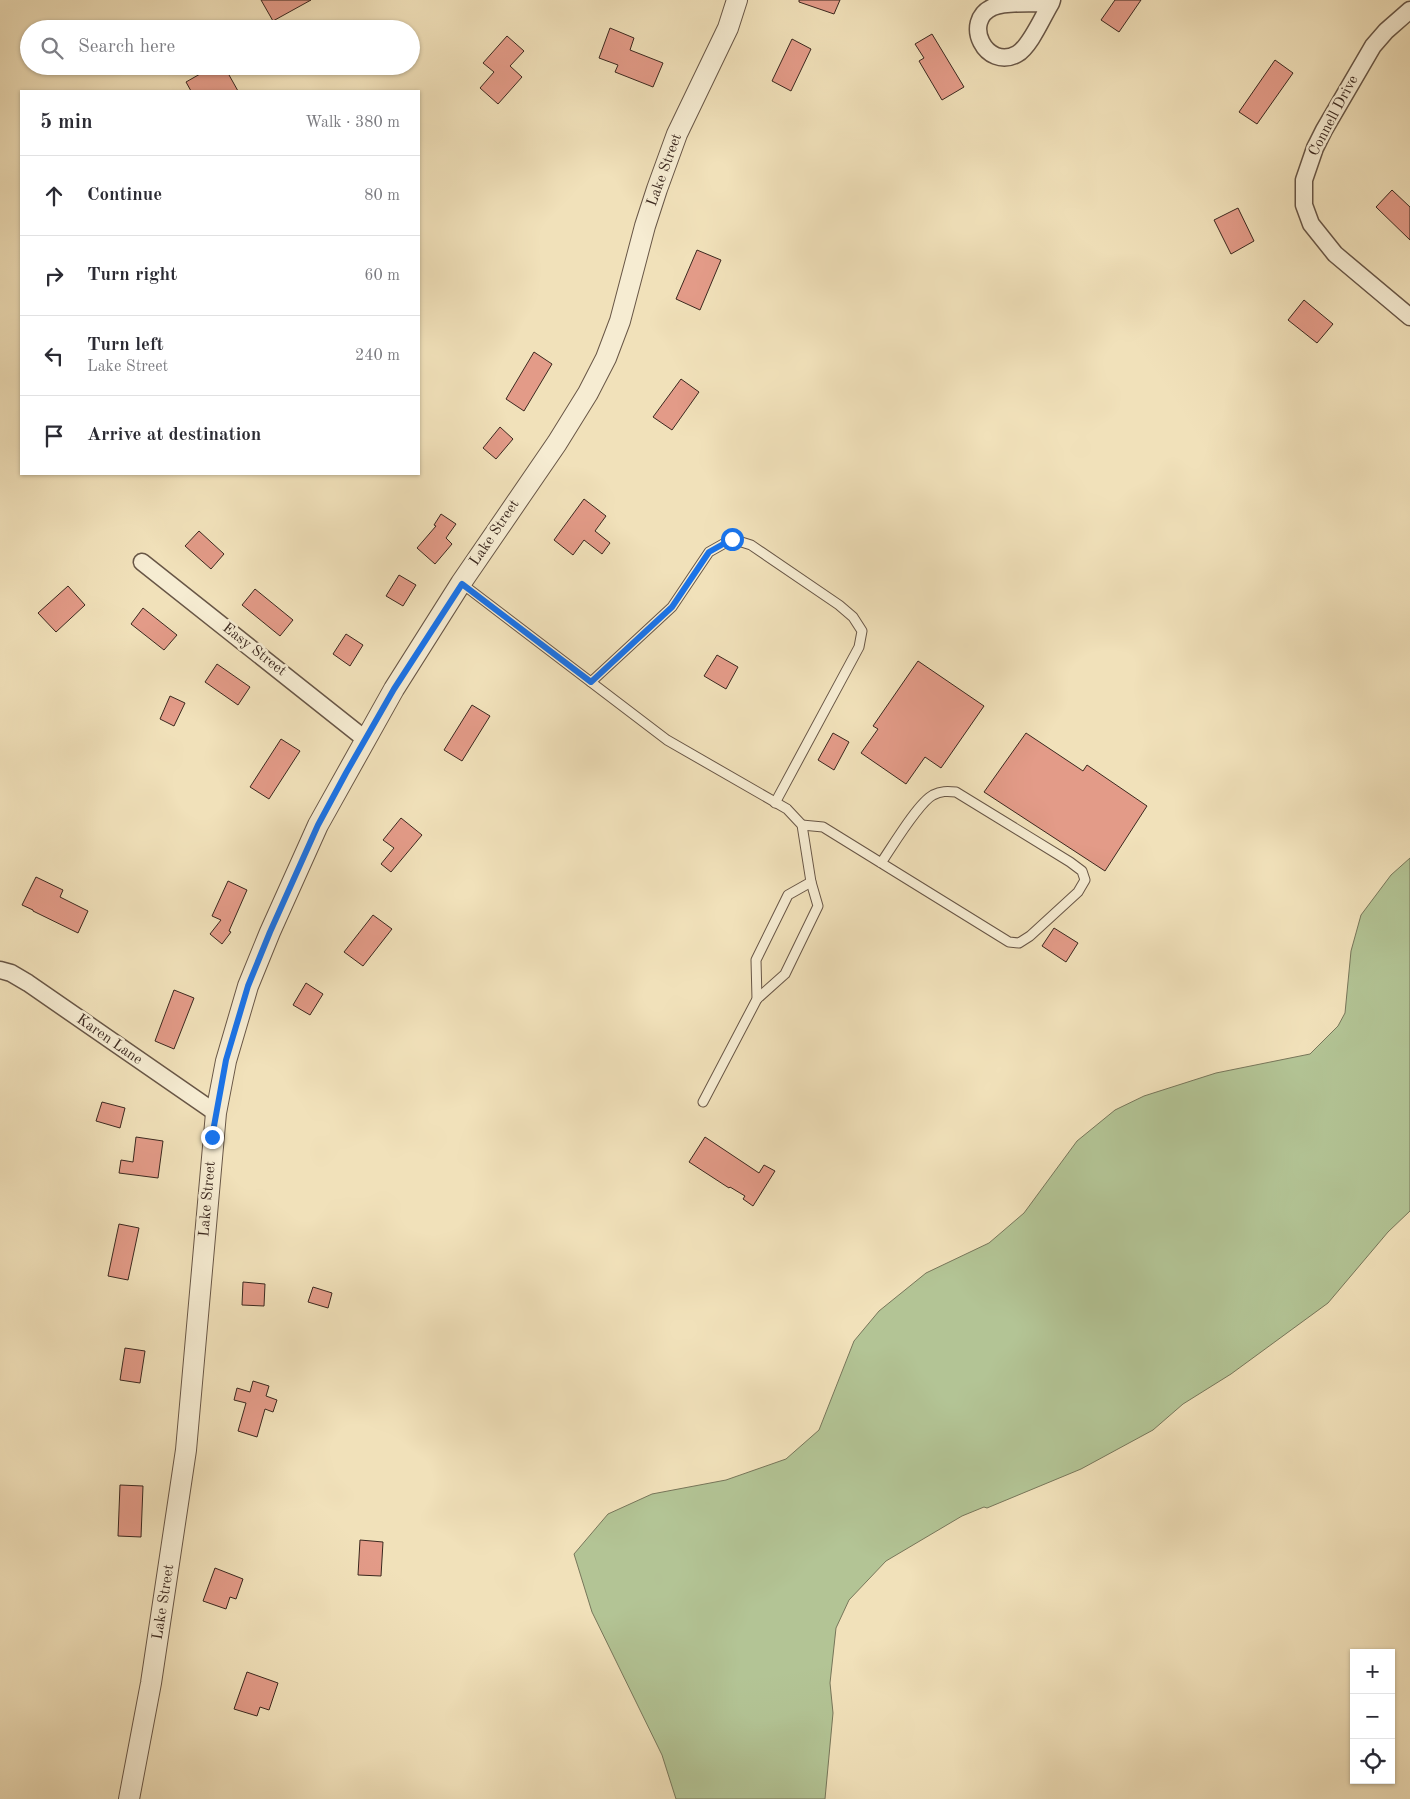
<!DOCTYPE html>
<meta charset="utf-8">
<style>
body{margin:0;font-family:"Old Standard TT",serif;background:#f7f7f7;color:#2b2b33}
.controls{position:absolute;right:15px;bottom:15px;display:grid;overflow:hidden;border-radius:0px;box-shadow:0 1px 4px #0004}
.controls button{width:45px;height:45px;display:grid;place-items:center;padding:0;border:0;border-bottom:1px solid #e1e1e2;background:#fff;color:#2b2b33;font:25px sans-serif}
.stop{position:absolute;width:15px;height:15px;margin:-11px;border:4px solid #1a73e8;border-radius:50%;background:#fff}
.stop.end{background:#1a73e8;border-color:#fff;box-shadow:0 1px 5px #0008}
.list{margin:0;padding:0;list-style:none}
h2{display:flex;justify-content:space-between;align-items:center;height:65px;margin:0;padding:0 20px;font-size:21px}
h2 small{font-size:16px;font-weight:400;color:#7c7c81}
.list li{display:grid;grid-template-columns:32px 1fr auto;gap:15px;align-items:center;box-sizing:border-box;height:80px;padding:0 20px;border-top:1px solid #e1e1e2}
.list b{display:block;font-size:19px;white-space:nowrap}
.list p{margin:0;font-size:16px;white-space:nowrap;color:#7c7c81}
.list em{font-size:16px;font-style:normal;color:#7c7c81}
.icon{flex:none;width:28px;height:28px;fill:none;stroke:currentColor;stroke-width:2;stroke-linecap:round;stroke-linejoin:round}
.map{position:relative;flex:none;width:1410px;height:1799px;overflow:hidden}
.search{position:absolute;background:#fff;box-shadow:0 1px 4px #0004;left:20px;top:20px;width:400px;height:55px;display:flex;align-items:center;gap:12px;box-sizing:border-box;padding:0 18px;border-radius:28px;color:#7c7c81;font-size:19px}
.panel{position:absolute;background:#fff;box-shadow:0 1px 4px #0004;left:20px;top:90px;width:400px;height:385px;border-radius:0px}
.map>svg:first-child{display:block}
.green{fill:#b3c495;stroke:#77765a}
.building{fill:#e39b88;stroke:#3b281f}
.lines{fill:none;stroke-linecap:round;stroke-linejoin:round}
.service-casing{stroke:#685646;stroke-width:11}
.minor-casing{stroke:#685646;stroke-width:19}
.tertiary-casing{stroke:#685646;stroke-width:22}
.service{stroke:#f6ecd2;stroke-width:9}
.minor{stroke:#f6ecd2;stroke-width:16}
.tertiary{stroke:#f6ecd2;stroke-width:20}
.route{stroke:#1a73e8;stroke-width:6}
.labels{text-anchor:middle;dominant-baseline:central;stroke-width:5;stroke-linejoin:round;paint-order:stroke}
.street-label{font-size:15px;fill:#3b281f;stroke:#f6ecd2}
</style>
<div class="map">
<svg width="1410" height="1799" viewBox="0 0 1410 1799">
<rect width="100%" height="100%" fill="#f1e1ba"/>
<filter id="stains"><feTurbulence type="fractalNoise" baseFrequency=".004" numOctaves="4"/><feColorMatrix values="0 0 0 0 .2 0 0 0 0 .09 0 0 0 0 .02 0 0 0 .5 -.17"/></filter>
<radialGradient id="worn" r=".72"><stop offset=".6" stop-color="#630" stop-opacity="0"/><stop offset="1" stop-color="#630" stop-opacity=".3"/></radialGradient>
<path class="green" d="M1410 858V1211L1388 1232 1328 1303 1231 1374 1183 1404 1153 1430 1081 1469 987 1508 984 1507 962 1516 886 1561 849 1600 836 1628 830 1683 833 1713 825 1799H676L662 1755 592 1612 574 1554 608 1514 652 1494 726 1480 786 1459 819 1430 854 1341 879 1311 926 1273 989 1243 1024 1213 1077 1141 1115 1110 1144 1096 1216 1073 1310 1054 1338 1026 1345 1013 1351 951 1361 915 1391 875Z"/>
<g class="building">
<path d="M261 0H311L273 21Z"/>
<path d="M799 0H840L834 14 799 2Z"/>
<path d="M1115 0H1141L1119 32 1101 20Z"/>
<path d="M610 28 634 38 630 50 663 63 653 87 615 72 618 65 599 58Z"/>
<path d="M932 34 964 87 942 100 919 61 924 58 915 44Z"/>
<path d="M507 36 524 51 510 66 522 77 498 104 480 88 494 72 483 63Z"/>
<path d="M792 39 811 49 791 91 772 81Z"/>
<path d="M1275 60 1293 73 1257 124 1239 112Z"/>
<path d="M214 66H224L238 91H191L186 82Z"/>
<path d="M1392 190 1410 207V240L1376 207Z"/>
<path d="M1238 208 1254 241 1231 254 1214 220Z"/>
<path d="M697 250 721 260 700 310 676 299Z"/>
<path d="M1304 300 1333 324 1317 343 1288 320Z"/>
<path d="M534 352 552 364 524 411 506 399Z"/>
<path d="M681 379 699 392 672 430 653 417Z"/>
<path d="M500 427 513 439 496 459 483 448Z"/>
<path d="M584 499 606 516 595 531 610 543 602 554 584 540 573 555 554 540Z"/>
<path d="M441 514 456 524 446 538 452 544 435 564 417 548 436 526 434 525Z"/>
<path d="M199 531 224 554 211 569 185 546Z"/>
<path d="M399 575 416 585 403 606 386 596Z"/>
<path d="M68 586 85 605 56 632 38 613Z"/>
<path d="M255 589 293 620 280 636 242 605Z"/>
<path d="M143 608 177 635 164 650 131 624Z"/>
<path d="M346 634 363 645 350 666 333 654Z"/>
<path d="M717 655 738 667 726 689 704 676Z"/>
<path d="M918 661 984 706 941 768 925 757 906 784 861 753 878 729 873 726Z"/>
<path d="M217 664 250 687 238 705 205 682Z"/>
<path d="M170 696 185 703 174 726 160 719Z"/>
<path d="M472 705 490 716 462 761 444 750Z"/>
<path d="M833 733 849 742 834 770 818 760Z"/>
<path d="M1026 733 1083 771 1087 765 1147 806 1105 871 984 792Z"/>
<path d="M281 739 300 751 269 799 250 787Z"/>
<path d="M401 818 422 835 391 872 381 864 394 848 383 840Z"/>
<path d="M36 877 63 890 60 897 88 911 78 933 33 911V910L22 905Z"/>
<path d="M228 881 247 890 229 931 231 932 222 944 210 934 221 920 212 916Z"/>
<path d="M373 915 392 929 363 966 344 952Z"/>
<path d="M1054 928 1078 943 1066 962 1042 946Z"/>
<path d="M306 983 323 994 310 1015 293 1005Z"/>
<path d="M174 990 194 998 174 1049 155 1041Z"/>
<path d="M102 1102 125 1108 120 1128 96 1121Z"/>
<path d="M136 1137 163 1141 158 1178 119 1173 121 1160 133 1162Z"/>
<path d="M705 1137 759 1173 764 1165 775 1171 753 1206 743 1199 745 1196 730 1187 729 1188 689 1162Z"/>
<path d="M119 1224 139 1228 128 1280 108 1276Z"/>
<path d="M243 1282 265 1284 264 1306 242 1305Z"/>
<path d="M313 1287 332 1293 328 1308 308 1302Z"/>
<path d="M125 1348 145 1351 140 1383 120 1380Z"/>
<path d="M253 1381 269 1386 266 1396 277 1400 273 1412 265 1409 257 1437 238 1431 246 1403 234 1400 237 1388 250 1392Z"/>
<path d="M120 1485 143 1486 141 1537 118 1536Z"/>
<path d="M360 1540 383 1542 381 1576 358 1575Z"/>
<path d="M215 1568 243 1579 236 1599 230 1597 226 1609 203 1601Z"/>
<path d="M247 1672 278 1683 269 1710 260 1707 257 1716 234 1709Z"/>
</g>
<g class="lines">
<g class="service-casing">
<g id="service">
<path d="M461 583 667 740 787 809 802 825 811 882 788 895 756 960 757 999 703 1102"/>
<path d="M591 682 672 607 709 552 732 539 751 545 839 605 853 617 862 631 859 647 775 803"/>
<path d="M802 825 823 827 1009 942 1019 943 1030 936 1078 892 1085 880 1082 871 1070 862 956 792C947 791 941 791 933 795 918 803 892 847 881 863"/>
<path d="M757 999 785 974 818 906 811 882"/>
</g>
</g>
<g class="minor-casing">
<g id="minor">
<path d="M1051 3C1034 4 1008 1 993 7 961 21 986 71 1017 54 1030 47 1043 16 1051 3L1052 0"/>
<path d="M1410 10 1386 31 1373 46 1324 130 1315 148 1304 180V205L1311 224 1335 254 1410 317"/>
<path d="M142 562 365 739"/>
<path d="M0 970 11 973 28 983 216 1113"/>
</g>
</g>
<g class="tertiary-casing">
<path id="tertiary" d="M129 1799 151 1683 186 1450 216 1113 226 1061 248 986 270 932 318 825 394 689 461 583 557 443 588 393 606 358 620 321 645 226 657 189 677 134 728 28 737 0"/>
</g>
<use href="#service" class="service"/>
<use href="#minor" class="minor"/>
<use href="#tertiary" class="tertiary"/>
</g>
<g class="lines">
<path class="route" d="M212 1137 226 1060 248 986 270 932 318 825 346 773 394 689 462 584 591 682 672 607 709 552 732 539"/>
</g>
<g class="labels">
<g class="street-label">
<text transform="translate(1334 116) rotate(-62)">Connell Drive</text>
<text transform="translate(665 170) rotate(-70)">Lake Street</text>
<text transform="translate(495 533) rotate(-56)">Lake Street</text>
<text transform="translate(254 650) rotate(38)">Easy Street</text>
<text transform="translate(109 1040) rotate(35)">Karen Lane</text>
<text transform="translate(208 1199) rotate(-85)">Lake Street</text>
<text transform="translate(164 1602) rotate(-81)">Lake Street</text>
</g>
</g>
<rect width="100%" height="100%" filter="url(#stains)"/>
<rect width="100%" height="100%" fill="url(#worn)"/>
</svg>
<div class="controls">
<button>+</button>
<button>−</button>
<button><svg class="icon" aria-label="locate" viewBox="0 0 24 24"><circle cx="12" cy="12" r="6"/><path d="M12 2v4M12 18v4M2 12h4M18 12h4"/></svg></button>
</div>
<div class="stop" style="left:732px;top:539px"></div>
<div class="stop end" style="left:212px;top:1137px"></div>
<div class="search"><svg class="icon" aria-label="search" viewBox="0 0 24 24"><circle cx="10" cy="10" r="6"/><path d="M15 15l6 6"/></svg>Search here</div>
<section class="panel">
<h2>5 min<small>Walk · 380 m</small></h2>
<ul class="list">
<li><svg class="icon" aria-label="ahead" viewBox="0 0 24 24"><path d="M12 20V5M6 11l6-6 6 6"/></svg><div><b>Continue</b></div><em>80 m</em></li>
<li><svg class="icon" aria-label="right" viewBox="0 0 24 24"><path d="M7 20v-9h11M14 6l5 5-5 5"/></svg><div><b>Turn right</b></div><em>60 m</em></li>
<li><svg class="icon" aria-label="left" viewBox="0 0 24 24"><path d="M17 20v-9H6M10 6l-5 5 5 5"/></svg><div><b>Turn left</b><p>Lake Street</p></div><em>240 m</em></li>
<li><svg class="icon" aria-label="arrive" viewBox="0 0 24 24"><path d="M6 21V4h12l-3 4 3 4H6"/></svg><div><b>Arrive at destination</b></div></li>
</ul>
</section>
</div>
